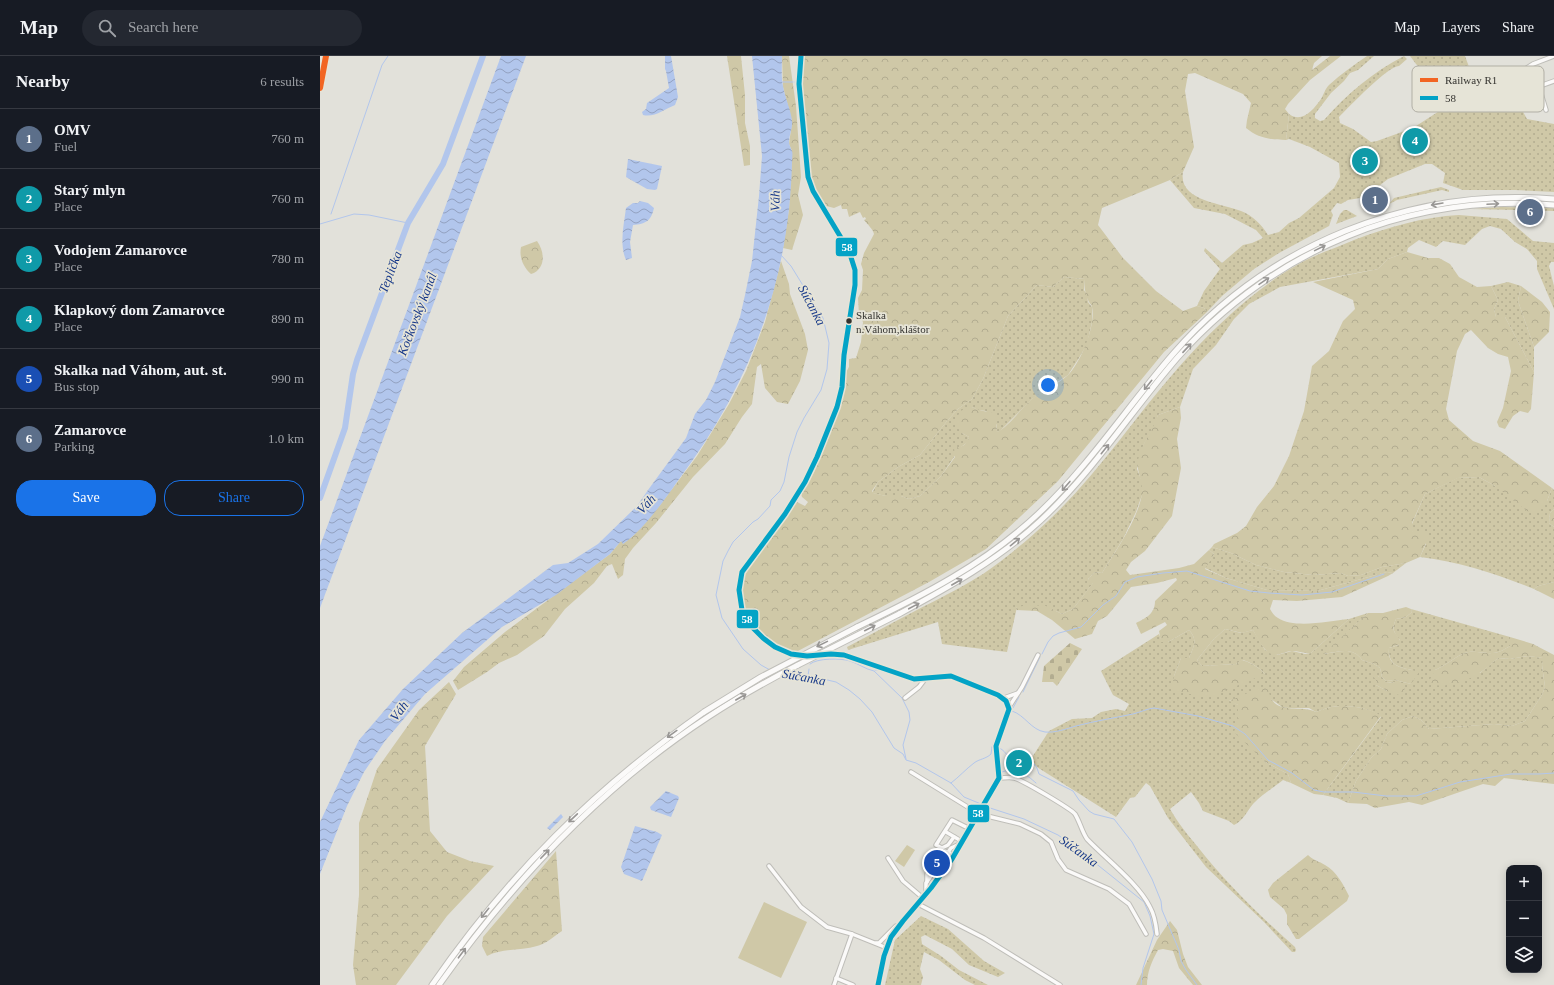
<!DOCTYPE html>
<meta charset="utf-8">
<style>
body{margin:0;font-family:"Times New Roman",serif;background:#242831;color:#f1f3f6}
.controls{position:absolute;right:12px;bottom:12px;display:grid;overflow:hidden;border-radius:8px;box-shadow:0 2px 10px #0003}
.controls button{width:36px;height:36px;display:grid;place-items:center;padding:0;border:0;border-bottom:1px solid #363941;background:#171b24;color:#f1f3f6;font:20px sans-serif}
.you{position:absolute;left:728px;top:329px;width:14px;height:14px;margin:-10px;border:3px solid #fff;border-radius:50%;background:#1a73e8;box-shadow:0 0 0 6px #1a73e833}
.badge{display:grid;place-items:center;width:26px;height:26px;border-radius:50%;background:#1a73e8;color:#fff;font-size:13px;font-weight:700}
.pin{position:absolute;translate:-50% -50%;border:2px solid #fff;box-shadow:0 1px 4px #0006}
.list{margin:0;padding:0;list-style:none}
h2{display:flex;justify-content:space-between;align-items:center;height:52px;margin:0;padding:0 16px;font-size:17px}
h2 small{font-size:13px;font-weight:400;color:#9ea1a6}
.list li{display:grid;grid-template-columns:26px 1fr auto;gap:12px;align-items:center;box-sizing:border-box;height:60px;padding:0 16px;border-top:1px solid #363941}
.list b{display:block;font-size:15px;white-space:nowrap}
.list p{margin:0;font-size:13px;white-space:nowrap;color:#9ea1a6}
.list em{font-size:13px;font-style:normal;color:#9ea1a6}
.actions{display:flex;gap:8px;padding:12px 16px}
.actions a{flex:1;padding:9px 0;border:1px solid #1a73e8;border-radius:16px;text-align:center;font-size:14px;color:#1a73e8}
.actions .main{background:#1a73e8;color:#fff}
.icon{flex:none;width:22px;height:22px;fill:none;stroke:currentColor;stroke-width:2;stroke-linecap:round;stroke-linejoin:round}
.map{position:relative;flex:none;width:1234px;height:929px;overflow:hidden}
header{display:flex;align-items:center;gap:24px;box-sizing:border-box;height:56px;padding:0 20px;background:#171b24;border-bottom:1px solid #363941}
header strong{font-size:19px}
nav{display:flex;gap:22px;margin-inline-start:auto;font-size:14px}
.search{width:280px;height:36px;background:#242831;display:flex;align-items:center;gap:10px;box-sizing:border-box;padding:0 14px;border-radius:22px;color:#9ea1a6;font-size:15px}
main{display:flex}
aside{flex:1;background:#171b24}
.map>svg:first-child{display:block}
.built{fill:#d8d6c9}
.grass{fill:url(#grass-dots);fill-rule:evenodd}
.forest{fill:url(#forest-crowns);fill-rule:evenodd}
.cemetery{fill:url(#cemetery-stones)}
.park{fill:#cfc8a7}
.water{fill:url(#water-waves)}
.lines{fill:none;stroke-linecap:round;stroke-linejoin:round}
.stream{stroke:#b2c6ec;stroke-width:1}
.river{stroke:#b2c6ec;stroke-width:6}
.minor-casing{stroke:#bfbeb9;stroke-width:5.5}
.major-casing{stroke:#bfbeb9;stroke-width:6}
.highway-casing{stroke:#bfbeb9;stroke-width:7}
.minor{stroke:#fbfaf9;stroke-width:3.5}
.major{stroke:#fbfaf9;stroke-width:4}
.highway{stroke:#fbfaf9;stroke-width:5}
.highway-bridge-casing{stroke:#bfbeb9;stroke-width:7;stroke-linecap:butt}
.highway-bridge{stroke:#fbfaf9;stroke-width:5}
.bus-1-casing{stroke:#e6e4d7;stroke-width:8}
.bus-1{stroke:#03a3c6;stroke-width:5}
.rail-1-casing{stroke:#e6e4d7;stroke-width:9}
.rail-1{stroke:#f26522;stroke-width:6}
.oneway{stroke:#989694}
.bus-dot{fill:#34332f;stroke:#e6e4d7;stroke-width:1.5}
.labels{text-anchor:middle;dominant-baseline:central;stroke-width:3.5;stroke-linejoin:round;paint-order:stroke}
.bus-label{font-size:11px;fill:#34332f;stroke:#e6e4d7;text-anchor:start}
.water-label{font-size:13px;font-style:italic;fill:#193a8a;stroke:#e6e4d7}
.key{fill:#e6e4d7;stroke:#b1afa5;stroke-width:1}
.key-label{font-size:11px;fill:#34332f}
.line-badge{stroke:#e6e4d7;stroke-width:1.5}
.badge-label{font-size:11px;text-anchor:middle;font-weight:bold;fill:#fff}
</style>
<header>
<strong>Map</strong>
<div class="search"><svg class="icon" aria-label="search" viewBox="0 0 24 24"><circle cx="10" cy="10" r="6"/><path d="M15 15l6 6"/></svg>Search here</div>
<nav><a>Map</a><a>Layers</a><a>Share</a></nav>
</header>
<main>
<aside>
<h2>Nearby<small>6 results</small></h2>
<ul class="list">
<li><span class="badge" style="background:#5c6f8a">1</span><div><b>OMV</b><p>Fuel</p></div><em>760 m</em></li>
<li><span class="badge" style="background:#0f9aa8">2</span><div><b>Starý mlyn</b><p>Place</p></div><em>760 m</em></li>
<li><span class="badge" style="background:#0f9aa8">3</span><div><b>Vodojem Zamarovce</b><p>Place</p></div><em>780 m</em></li>
<li><span class="badge" style="background:#0f9aa8">4</span><div><b>Klapkový dom Zamarovce</b><p>Place</p></div><em>890 m</em></li>
<li><span class="badge" style="background:#1a4fb4">5</span><div><b>Skalka nad Váhom, aut. st.</b><p>Bus stop</p></div><em>990 m</em></li>
<li><span class="badge" style="background:#5c6f8a">6</span><div><b>Zamarovce</b><p>Parking</p></div><em>1.0 km</em></li>
</ul>
<div class="actions"><a class="main">Save</a><a>Share</a></div>
</aside>
<div class="map">
<svg width="1234" height="929" viewBox="0 0 1234 929">
<defs>
<pattern id="grass-dots" width="8" height="8" patternUnits="userSpaceOnUse"><rect width="8" height="8" fill="#cfc8a7"/><path d="M2 2h.1M6 6h.1" fill="none" stroke="#b2ac90" stroke-width="1.8" stroke-linecap="round"/></pattern>
<pattern id="forest-crowns" width="20" height="18" patternUnits="userSpaceOnUse"><rect width="20" height="18" fill="#cfc8a7"/><path d="M2 6a3 3 0 1 1 6 0M12 15a3 3 0 1 1 6 0" fill="none" stroke="#b2ac90"/></pattern>
<pattern id="cemetery-stones" width="16" height="16" patternUnits="userSpaceOnUse"><rect width="16" height="16" fill="#cfc8a7"/><path d="M2 7V4a2 2 0 0 1 4 0v3zM10 15v-3a2 2 0 0 1 4 0v3z" fill="#b2ac90"/></pattern>
<pattern id="water-waves" width="16" height="10" patternUnits="userSpaceOnUse"><rect width="16" height="10" fill="#b2c6ec"/><path d="M0 5q4-4 8 0t8 0" fill="none" stroke="#92a1c0"/></pattern>
</defs>
<rect width="100%" height="100%" fill="#e2e1da"/>
<path class="built" d="M2 0H7L0 38V11Z"/>
<g class="grass">
<path d="M1047 0H1054L1038 14 1030 17 1024 25 1011 37 995 58V62L1000 65 1004 64C1027 38 1053 16 1084 0L1087 3 1079 10C1068 10 1029 51 1019 61L1020 67 1033 73 1051 86 1057 85 1093 72 1127 50V42L1122 35 1096 8 1090 0H1145L1159 38 1165 42 1189 25 1196 43 1207 63 1234 68V136L1195 134H1143L1123 127 1125 117 1112 108H1105L1068 123 1055 133 1047 135 1040 142 1028 144 1021 148 1017 147 1011 155 1013 159 1009 170 959 197 934 213 902 240 887 256 884 252 877 250 884 235 900 213 884 195 885 192 902 207 923 189 932 187 943 182 936 174 905 158 874 152 850 124 863 116C858 145 902 147 921 155 932 159 942 169 948 179L959 176 969 167 979 162 1014 132 1020 121 1019 107 990 91 969 83 966 84 969 58C982 68 994 53 1001 43 1004 38 1005 33 1009 29 1021 18 1034 9 1047 0Z"/>
<path d="M1121 131 1129 134V136L1122 134 1077 144 1069 148 1074 142Z"/>
<path d="M1181 151 1234 152V155L1151 153Z"/>
<path d="M1024 154H1027L1037 160 1016 168 1020 158Z"/>
<path d="M1139 159 1187 163 1213 185 1234 187V206H1231L1229 210 1234 230V253L1217 213V205L1207 193 1195 186 1181 173 1170 170 1162 173 1145 189 1123 185 1116 191 1099 184 1088 192 1087 196 1068 203 1058 213 960 231 929 248 914 263 896 289 873 313 860 351 838 359 836 367 824 388 817 413 822 426V439L816 456 803 483 782 517 775 516 768 523 774 526 753 553 742 558 736 555 697 551 687 596 622 588 618 566 528 594 527 591C550 579 572 567 595 555 618 543 641 532 663 518 686 502 708 484 729 464 778 418 814 362 858 312 894 271 936 231 984 205 1000 197 1018 191 1034 184 1068 171 1103 161 1139 159Z"/>
<path d="M744 221 765 223 764 234 767 239 768 246 772 251V266L767 288 759 302 748 319 712 343 680 375 677 376V369L666 355 658 354 652 351 642 377 649 381 648 386 641 391 621 420 600 440 589 443 581 440H566L552 437 558 426 578 411 600 399 627 365 638 353 652 343 663 323 688 260 717 229 733 231Z"/>
<path d="M1188 226 1201 230 1198 245 1214 291V316L1185 261H1176L1174 253 1178 244 1171 230Z"/>
<path d="M1159 421 1175 430 1227 445 1232 432 1234 434V453L1230 457 1229 467 1234 471V526L1218 530 1214 533C1177 518 1140 506 1100 501L1106 488 1092 475V468L1105 438 1137 422Z"/>
<path d="M892 491 911 497 936 509 964 516 993 519 1021 517 1028 520 1041 519 1062 511 1086 507 1073 517 1067 516 997 535 947 534 906 522 885 512 894 498 889 494Z"/>
<path d="M1091 553 1190 581V590C1185 593 1179 597 1173 597 1164 598 1154 594 1145 597 1136 600 1125 610 1115 614L1160 617 1178 602 1190 603 1208 600 1224 602 1222 609 1225 631 1222 639 1205 665 1192 670 1174 668 1109 673 1101 664 1093 660 1082 664 1067 678 1061 693 1051 702 1036 725 1028 747 1017 742 1003 739 1061 661C1052 651 1024 648 1011 651 1006 652 1001 654 996 656L989 652H969L962 651 951 643 909 644 918 649V663L945 706 968 718 971 727 963 724C952 733 943 737 933 748 927 755 923 765 914 769L909 765 883 755 879 747 871 736 850 753C858 767 867 778 877 790 906 827 940 860 975 891L976 894 975 896H972L944 866 886 811 848 762 830 730 826 727 815 741 810 742 796 761 709 706 729 675 752 663 772 662 781 656 796 653 805 655 809 648 793 639 781 615 839 578 842 586H848L869 574C878 584 874 590 869 602H861L854 620 945 618C940 612 930 606 923 604L916 608 882 610 877 604 893 584 905 573 921 577 933 574 945 594 957 599 972 595 985 598 991 597 1029 563 1048 557 1004 598C1018 596 1033 590 1042 604L1054 608 1060 612 1062 621 1066 625 1075 624 1091 628 1092 614C1078 611 1068 609 1069 592L1079 589 1080 584C1073 576 1072 572 1076 563L1086 561 1092 556ZM1058 620C1063 627 1066 627 1075 626L1067 635 1056 629Z"/>
<path d="M601 860 628 873 664 905 685 917 678 921 649 909 632 893 605 879 601 881 602 888 621 900 639 914 668 929H655L645 924 619 904 604 896 600 913 603 921 601 929H565L575 884Z"/>
</g>
<g class="forest">
<path d="M407 0H421L425 39V67L430 90V109L424 110Z"/>
<path d="M462 0H469L476 50 481 121 478 139 483 159 472 194 463 192 469 153 472 95 469 88 472 66 463 31Z"/>
<path d="M485 0H1002L994 7 992 14 1010 0H1021L990 24 968 48 965 53 969 58 966 84C951 84 938 82 926 72L927 64 931 47 923 38 875 17 868 18 865 35 874 91 863 116 850 124 782 152 778 169 803 202 836 235 863 255 877 250 884 252 887 256 844 296 738 425 666 493 609 526 476 596C464 597 453 588 444 580 401 542 425 514 453 478 461 468 467 453 477 446L485 450 488 446 482 441 481 438 494 416 523 341 525 318 529 311V303L536 302 541 286 543 266 539 259 538 242 542 234 543 214 541 208 544 197 554 178C553 173 547 168 544 164L546 163 545 161 543 162 540 156 529 161 527 153H522L521 149 514 152 506 150 497 137 489 121 481 17ZM744 221 765 223C764 231 765 239 769 246 770 248 772 249 772 251 776 269 761 306 748 319 738 328 724 334 713 342 702 351 689 371 677 376L676 358C667 355 659 355 652 351 639 353 638 357 636 370L642 377 649 381C647 389 642 391 634 392L635 401 621 420 600 440 589 443 581 440H566L553 437 552 435 558 426 578 411 600 399 627 365 638 353 652 343 663 323 688 260 717 229 733 231Z"/>
<path d="M217 185C225 196 226 213 211 218 203 211 199 201 201 191Z"/>
<path d="M1087 196 1108 202H1119L1130 208 1139 221 1157 231 1171 230 1178 244 1174 253 1176 261H1185L1214 316 1211 353 1208 357 1200 355 1193 360 1185 373 1179 371 1177 366 1183 352 1191 315 1188 301 1178 298 1168 292 1151 274 1145 278 1137 295 1126 353 1129 364 1153 385 1180 395 1232 432 1227 445 1216 458 1207 455 1175 430 1159 421 1138 422 1105 438 1092 467V475L1106 477 1108 482 1100 501 1086 507 1062 511 1041 519 1028 520 1021 517 993 519 964 516 936 509 911 497 892 491 894 488 917 477 926 470 937 451 954 430 969 400 984 355 992 310 1009 295 1023 265 1035 253 1033 244 993 226 1058 213 1068 203Z"/>
<path d="M461 205 469 228 470 238 485 278 488 294 480 325 468 348 457 346 445 332 441 308 437 311 432 348 422 361 405 388 373 421 336 467 313 492 305 503 303 519 298 523 292 508 287 510 274 527 245 553 224 580 197 599 179 607 167 616 138 634 133 625 144 611 185 576 290 498 301 485 312 481 340 449 377 400 409 348 426 315 445 266Z"/>
<path d="M1201 230 1222 246 1230 256 1229 276 1214 291 1198 245Z"/>
<path d="M860 351 861 362 857 383 861 412 852 460 825 495 811 506 806 514 810 519 859 512 874 508 889 494 894 498 885 513 906 522 947 534 997 535 1067 516 1073 517 1068 520 1022 541 977 545 953 544 950 553C952 556 954 560 958 562 975 573 1009 565 1029 563L991 597C984 598 979 595 972 595 967 595 962 598 956 599 945 599 938 583 933 574L922 577 905 573 893 584 877 604 882 610 916 608 922 604C930 606 940 612 945 618L890 641 857 636 852 632 854 620 861 602H869C874 590 878 584 869 574L848 586H841L839 575 847 569 845 566 821 578 816 567C826 562 835 558 835 545L857 524 856 522 837 527 811 531 787 560 778 565 772 578 755 583 732 564 717 555 696 554 697 551 709 549 726 550 742 558 753 553 773 527 768 523 775 516 782 517C795 496 819 462 822 437 823 425 816 415 818 404 821 388 833 375 838 359Z"/>
<path d="M1234 453V471L1229 467 1230 457Z"/>
<path d="M1234 526V543L1214 533 1218 530Z"/>
<path d="M1086 551 1091 553 1092 556 1086 561 1076 563C1069 579 1079 576 1081 588L1069 592C1067 613 1084 611 1099 616L1091 628 1075 624 1066 625 1062 621 1060 612 1054 608 1042 604C1033 590 1018 596 1003 598L1048 557H1063Z"/>
<path d="M1190 581 1213 588 1234 599V728L1184 722 1175 730 1163 728 1102 749 1089 746 1055 752 1047 748 1028 747 1036 725 1051 702 1061 693 1067 678 1082 664 1093 660 1101 664 1109 673 1174 668 1192 670 1205 665 1222 639 1225 631 1222 609 1223 602 1208 600 1190 603 1178 602C1172 607 1167 612 1161 616 1149 625 1121 634 1108 627L1115 614C1125 610 1136 600 1145 597 1154 594 1164 598 1173 597 1179 597 1185 593 1190 590Z"/>
<path d="M1054 618C1065 623 1061 628 1075 626L1085 632 1083 637 1079 639 1067 635 1056 629V624L1053 620Z"/>
<path d="M129 626 136 638 105 690 110 775 127 796 150 805 174 810 127 860 76 929H36L33 909 39 839V767L57 713 99 654Z"/>
<path d="M947 629C948 633 949 638 951 642 959 658 982 649 996 656 1001 654 1006 652 1011 651 1025 648 1051 651 1061 660L1003 739 994 738 971 727 968 718 945 706 914 676 918 663V649L909 645Z"/>
<path d="M236 795 242 875C234 880 226 888 217 890 201 895 182 892 167 900L162 890 163 881Z"/>
<path d="M988 799C994 805 999 805 1005 809 1017 816 1023 828 1029 840L1027 845 979 883H976L967 868V859L964 853 950 841 948 834 953 827Z"/>
<path d="M850 865 857 874 863 898 868 911 882 929H873L859 912 853 895 843 893 838 894C832 905 827 916 827 929H816L837 884Z"/>
</g>
<path class="cemetery" d="M750 587 762 593 737 630 733 626H722L724 610Z"/>
<g class="park">
<path d="M587 789 595 794 584 811 575 805Z"/>
<path d="M444 846 487 866 461 922 418 902Z"/>
</g>
<g class="water">
<path d="M181 0H206L0 552V490Z"/>
<path d="M345 0H351L358 41 355 49C345 53 334 62 323 59L322 56 326 53 327 47 349 32 346 15 345 13Z"/>
<path d="M432 0H462C462 10 461 21 463 30 465 42 471 54 472 65 473 72 469 79 469 86 469 89 471 92 472 95 473 98 472 103 472 107 469 228 429 330 357 426 343 446 324 473 303 488L301 485 290 498 236 539 182 571 105 638 65 685 44 716 27 750 0 818V766L39 684 83 633 142 577 233 509 248 507 278 488 317 450 328 434 366 382 375 358 386 344 395 326 420 261 425 239 432 205 439 140 442 100Z"/>
<path d="M308 103 342 110 337 133 335 134 327 133 306 121Z"/>
<path d="M320 145 328 147 334 152C331 165 326 168 313 169L310 186 312 202 306 204C299 188 304 168 306 152L313 147H318Z"/>
<path d="M346 735 358 740 359 742 351 761 331 754 330 751Z"/>
<path d="M241 758 243 761 230 774 227 772Z"/>
<path d="M315 770 337 776 342 779 322 825 304 818 301 811Z"/>
</g>
<g class="lines">
<g class="stream">
<path d="M462 26H473"/>
<path d="M475 26H477"/>
<path d="M11 158 62 9 68 0"/>
<path d="M0 168 34 158 49 159 88 167"/>
<path d="M722 598 728 586 733 580 739 577 761 571 783 549 796 540 805 526 817 521 843 517 867 515 930 535 949 537 982 539 1012 536 1064 518"/>
<path d="M490 608C497 602 521 602 530 605 539 608 545 613 554 615L582 642 589 656 590 664 583 689 586 703"/>
<path d="M450 614 441 609 423 593 402 562 396 539 403 505 408 495 413 486 433 466 438 463 450 450 451 444 460 435 464 426 469 401 477 376 484 362 501 334 507 313 509 287 503 262 471 210 461 199"/>
<path d="M555 614H558L585 623"/>
<path d="M465 619 503 623 516 626 529 634 540 643 552 656 574 692 583 698 586 704 596 707 631 727 644 741 661 748"/>
<path d="M488 620 489 613"/>
<path d="M703 636 720 601"/>
<path d="M589 637 593 634"/>
<path d="M693 652 699 641"/>
<path d="M692 655C705 659 711 674 725 676 735 677 746 673 756 670 775 665 794 662 813 658 821 656 826 653 834 652L878 660 913 670 925 678 948 704 972 717 994 734 1004 736H1033L1066 740H1096L1140 726 1191 718H1219L1234 717"/>
<path d="M672 691 685 659"/>
<path d="M679 692C684 694 685 697 688 700 696 706 709 699 715 709 717 711 718 715 719 718L753 735 759 744 769 755 774 758 794 763 812 786 832 823 841 845 842 854 859 894 861 905 866 914 877 929"/>
<path d="M682 716C696 711 706 718 716 727"/>
<path d="M631 727C639 721 646 713 654 707 659 703 666 703 671 698L672 691 674 692"/>
<path d="M664 750 704 763 738 779 754 790 824 846 830 860 834 878 823 912 821 929"/>
</g>
<path class="river" d="M0 442 25 372 33 318 37 304 88 167 123 108 163 0"/>
<g class="minor-casing">
<g id="minor">
<path d="M1191 22 1213 8 1234 0"/>
<path d="M1219 31 1226 54"/>
<path d="M1206 35 1234 25"/>
<path d="M585 642 599 631 605 623"/>
<path d="M684 642 698 637"/>
<path d="M689 651 702 631 718 599"/>
<path d="M591 716 659 758 700 768 721 778 731 786 738 803 746 814 789 833 809 848 826 878"/>
<path d="M679 722C684 722 690 721 694 722 701 723 751 753 755 758 760 766 762 776 767 783 786 803 818 827 830 851 835 860 836 868 837 878"/>
<path d="M626 776 643 786"/>
<path d="M634 781 628 789 622 792 616 789 632 764 650 773"/>
<path d="M568 802 583 825 603 842"/>
<path d="M449 810 481 851 507 871 532 878 567 892"/>
<path d="M607 826V818L622 797 625 795 630 797 632 803"/>
<path d="M606 839V827L631 792 642 787"/>
<path d="M598 848 664 882 740 929"/>
<path d="M556 887H559L576 870 578 871"/>
<path d="M516 922 533 929"/>
<path d="M514 929 532 878"/>
</g>
</g>
<g class="major-casing">
<path id="major" d="M481 0 479 28 488 121 493 135 529 195 535 214V229L524 299 522 331 517 351 497 401 485 426 465 458 422 516 419 534 422 554 431 570 443 582 455 591 471 598 487 600 511 598 524 599 594 623 631 620 678 639 686 645 689 653 676 690 679 722 632 803 611 832 583 865 571 881 564 900 558 929"/>
</g>
<g class="highway-casing">
<g id="highway">
<path d="M579 558C629 531 678 504 720 465 773 416 811 355 858 301 955 193 1089 137 1234 149"/>
<path d="M537 571C602 540 665 508 718 458 769 410 807 351 853 298 947 189 1090 131 1234 143"/>
<path d="M112 929C189 818 273 734 384 656"/>
<path d="M119 929C193 825 281 731 388 661 417 642 447 625 478 609"/>
</g>
</g>
<use href="#minor" class="minor"/>
<use href="#major" class="major"/>
<use href="#highway" class="highway"/>
<g class="highway-bridge-casing">
<g id="highway-bridge">
<path d="M478 609 579 558"/>
<path d="M384 656 441 621 537 571"/>
</g>
</g>
<use href="#highway-bridge" class="highway-bridge"/>
<g class="bus-1-casing">
<path id="bus-1" d="M481 0 479 28 488 121 493 135 529 195 535 214V229L524 299 522 331 517 351 497 401 485 426 465 458 422 516 419 534 422 554 431 570 443 582 455 591 471 598 487 600 511 598 524 599 594 623 631 620 678 639 686 645 689 653 676 690 679 722 632 803 611 832 583 865 571 881 564 900 558 929"/>
</g>
<use href="#bus-1" class="bus-1"/>
<g class="rail-1-casing">
<path id="rail-1" d="M0 32 6 0"/>
</g>
<use href="#rail-1" class="rail-1"/>
</g>
<defs><path id="oneway-shaft" d="M-6 0H5M1.5-3L5.5 0L1.5 3" fill="none" stroke-width="1.6" stroke-linecap="round" stroke-linejoin="round"/></defs>
<g class="oneway">
<use href="#oneway-shaft" transform="translate(1117 148) rotate(170)"/>
<use href="#oneway-shaft" transform="translate(1173 148) rotate(-3)"/>
<use href="#oneway-shaft" transform="translate(1000 192) rotate(-26)"/>
<use href="#oneway-shaft" transform="translate(944 225) rotate(-34)"/>
<use href="#oneway-shaft" transform="translate(867 292) rotate(-47)"/>
<use href="#oneway-shaft" transform="translate(828 329) rotate(129)"/>
<use href="#oneway-shaft" transform="translate(785 393) rotate(-51)"/>
<use href="#oneway-shaft" transform="translate(746 430) rotate(131)"/>
<use href="#oneway-shaft" transform="translate(695 486) rotate(-39)"/>
<use href="#oneway-shaft" transform="translate(637 526) rotate(-30)"/>
<use href="#oneway-shaft" transform="translate(594 550) rotate(-28)"/>
<use href="#oneway-shaft" transform="translate(550 572) rotate(-27)"/>
<use href="#oneway-shaft" transform="translate(502 588) rotate(154)"/>
<use href="#oneway-shaft" transform="translate(421 641) rotate(-30)"/>
<use href="#oneway-shaft" transform="translate(352 678) rotate(144)"/>
<use href="#oneway-shaft" transform="translate(253 762) rotate(137)"/>
<use href="#oneway-shaft" transform="translate(225 798) rotate(-46)"/>
<use href="#oneway-shaft" transform="translate(165 857) rotate(129)"/>
<use href="#oneway-shaft" transform="translate(142 897) rotate(-53)"/>
</g>
<circle class="bus-dot" cx="529" cy="265" r="3.5"/>
<g class="labels">
<g class="bus-label">
<text x="536" y="259">Skalka<tspan x="536" dy="14">n.Váhom,kláštor</tspan></text>
</g>
<g class="water-label">
<text transform="translate(455 145) rotate(-89)">Váh</text>
<text transform="translate(70 216) rotate(-69)">Teplička</text>
<text transform="translate(492 249) rotate(62)">Súčanka</text>
<text transform="translate(97 258) rotate(-69)">Kočkovský kanál</text>
<text transform="translate(326 448) rotate(-47)">Váh</text>
<text transform="translate(484 621) rotate(10)">Súčanka</text>
<text transform="translate(79 655) rotate(-53)">Váh</text>
<text transform="translate(759 795) rotate(36)">Súčanka</text>
</g>
</g>
<rect x="1092" y="10" width="132" height="46" rx="6" class="key"/>
<rect x="1100" y="22" width="18" height="4" fill="#f26522"/>
<rect x="1100" y="40" width="18" height="4" fill="#03a3c6"/>
<g class="key-label">
<text x="1125" y="28">Railway R1</text>
<text x="1125" y="46">58</text>
</g>
<g class="line-badge">
<rect x="515" y="181" width="23" height="20" rx="4" fill="#03a3c6"/>
<rect x="416" y="553" width="23" height="20" rx="4" fill="#03a3c6"/>
<rect x="647" y="748" width="23" height="19" rx="4" fill="#03a3c6"/>
</g>
<g class="badge-label">
<text x="527" y="195">58</text>
<text x="427" y="567">58</text>
<text x="658" y="761">58</text>
</g>
</svg>
<div class="controls">
<button>+</button>
<button>−</button>
<button><svg class="icon" aria-label="layers" viewBox="0 0 24 24"><path d="M12 4l9 5-9 5-9-5zM3 14l9 5 9-5"/></svg></button>
</div>
<div class="you"></div>
<div class="pin badge" style="left:1055px;top:144px;background:#5c6f8a">1</div>
<div class="pin badge" style="left:699px;top:707px;background:#0f9aa8">2</div>
<div class="pin badge" style="left:1045px;top:105px;background:#0f9aa8">3</div>
<div class="pin badge" style="left:1095px;top:85px;background:#0f9aa8">4</div>
<div class="pin badge" style="left:617px;top:807px;background:#1a4fb4">5</div>
<div class="pin badge" style="left:1210px;top:156px;background:#5c6f8a">6</div>
</div>
</main>
